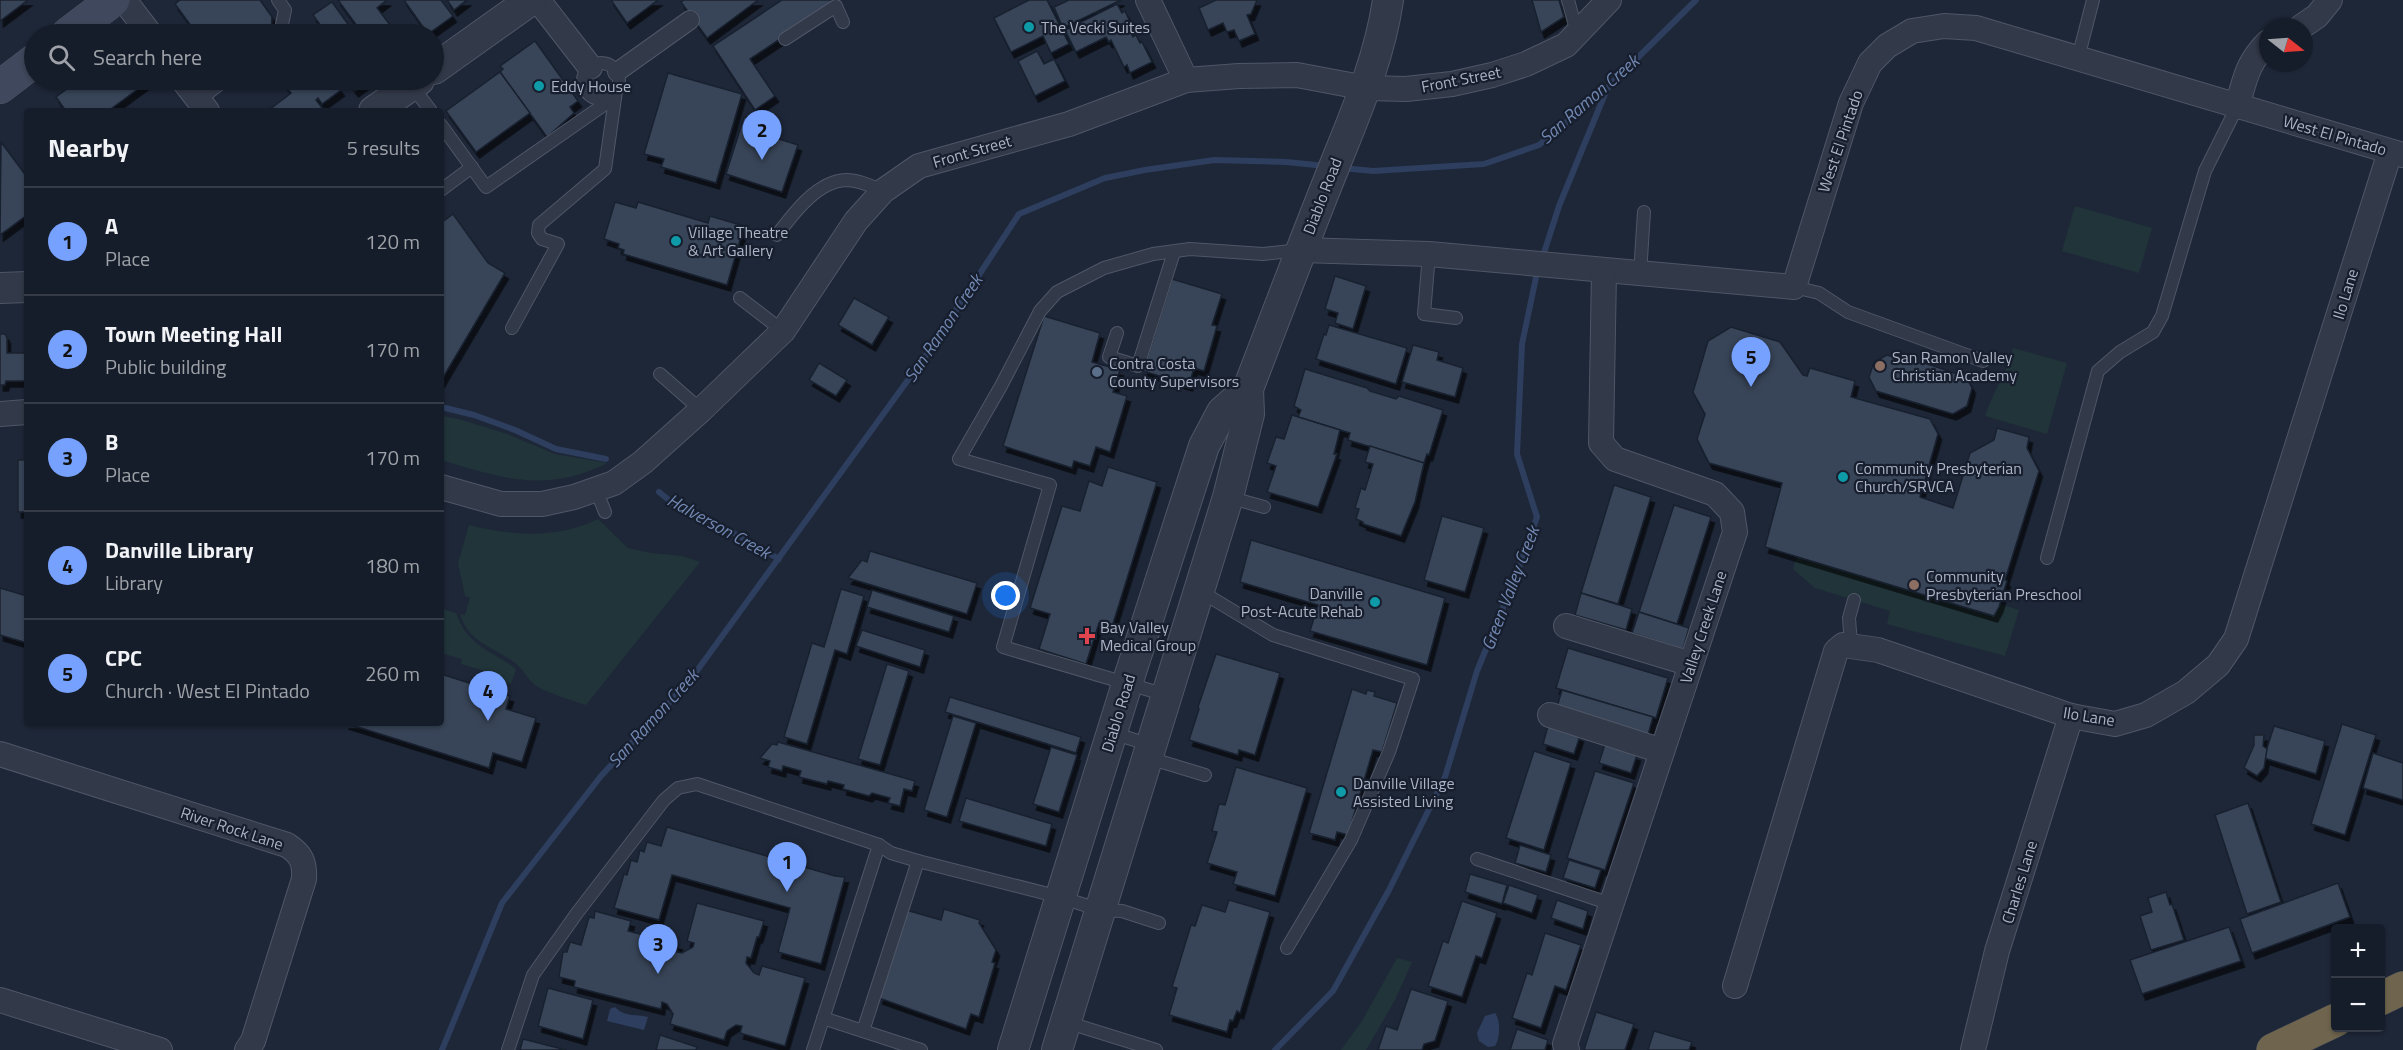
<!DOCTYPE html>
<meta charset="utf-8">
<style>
body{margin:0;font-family:"Titillium Web",sans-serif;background:#1f2632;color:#f1f3f6}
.controls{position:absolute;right:18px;bottom:18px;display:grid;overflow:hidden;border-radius:6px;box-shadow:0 2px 4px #0004}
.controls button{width:54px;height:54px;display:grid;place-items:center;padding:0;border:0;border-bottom:2px solid #353b47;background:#161d2a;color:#f1f3f6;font:30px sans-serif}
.compass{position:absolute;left:2259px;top:18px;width:54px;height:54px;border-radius:50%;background:#161d2a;box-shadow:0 2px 4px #0004;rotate:107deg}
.you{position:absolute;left:1006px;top:596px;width:21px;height:21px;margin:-15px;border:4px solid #fff;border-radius:50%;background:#1a73e8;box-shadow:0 0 0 9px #1a73e833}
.badge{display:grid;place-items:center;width:39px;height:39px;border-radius:50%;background:#77a1ff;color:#111;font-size:20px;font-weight:700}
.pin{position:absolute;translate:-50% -50px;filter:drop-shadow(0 2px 3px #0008)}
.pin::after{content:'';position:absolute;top:32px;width:21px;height:18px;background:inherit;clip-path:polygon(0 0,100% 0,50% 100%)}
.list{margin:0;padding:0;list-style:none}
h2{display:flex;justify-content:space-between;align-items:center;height:78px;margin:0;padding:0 24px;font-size:26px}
h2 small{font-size:20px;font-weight:400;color:#9ea2a8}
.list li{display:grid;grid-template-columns:39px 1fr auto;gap:18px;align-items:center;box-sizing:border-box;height:108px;padding:0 24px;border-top:2px solid #353b47}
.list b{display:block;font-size:22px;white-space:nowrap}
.list p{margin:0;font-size:20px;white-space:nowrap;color:#9ea2a8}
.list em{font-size:20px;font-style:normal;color:#9ea2a8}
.icon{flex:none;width:33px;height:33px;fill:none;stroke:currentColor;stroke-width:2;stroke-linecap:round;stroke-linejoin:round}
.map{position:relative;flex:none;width:2403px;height:1050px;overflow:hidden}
.search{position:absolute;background:#161d2a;box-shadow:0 2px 4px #0004;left:24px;top:24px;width:420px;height:66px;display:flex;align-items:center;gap:15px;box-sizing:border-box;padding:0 21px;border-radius:33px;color:#9ea2a8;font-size:22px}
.panel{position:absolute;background:#161d2a;box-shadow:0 2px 4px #0004;left:24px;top:108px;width:420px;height:618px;border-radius:6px}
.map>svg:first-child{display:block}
.green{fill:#203439}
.water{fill:#2e3e5e}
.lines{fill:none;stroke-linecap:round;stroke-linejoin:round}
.stream{stroke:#2e3e5e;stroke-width:6}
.building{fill:#394559;stroke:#19202f;stroke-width:1.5;filter:url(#shadow)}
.service-casing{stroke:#4f5667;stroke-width:14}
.pedestrian-casing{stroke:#4f5667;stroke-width:20}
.minor-casing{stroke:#4f5667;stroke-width:26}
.tertiary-casing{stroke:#4f5667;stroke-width:32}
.secondary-casing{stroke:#4f5667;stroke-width:34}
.motorway-casing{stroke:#3c4353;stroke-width:34}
.service{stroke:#323948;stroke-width:12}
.pedestrian{stroke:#323948;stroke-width:18}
.minor{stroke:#323948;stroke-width:24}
.tertiary{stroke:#323948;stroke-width:30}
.secondary{stroke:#3f485c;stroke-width:33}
.motorway{stroke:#6f654e;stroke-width:33}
.culture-dot{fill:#0f9aa8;stroke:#171e2d;stroke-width:2}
.education-dot{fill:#8d6e63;stroke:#171e2d;stroke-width:2}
.service-dot{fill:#5c6f8a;stroke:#171e2d;stroke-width:2}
.health-dot{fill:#e0444e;stroke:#171e2d;stroke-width:2}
.labels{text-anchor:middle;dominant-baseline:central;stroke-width:4.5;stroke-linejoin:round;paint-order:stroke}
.poi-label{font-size:16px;fill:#abb3c6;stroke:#171e2d;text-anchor:start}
.street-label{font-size:16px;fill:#abb3c6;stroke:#171e2d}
.water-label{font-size:18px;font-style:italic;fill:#7187b1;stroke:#171e2d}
</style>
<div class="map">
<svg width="2403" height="1050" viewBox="0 0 2403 1050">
<defs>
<filter id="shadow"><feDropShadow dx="3.5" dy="6" stdDeviation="0" flood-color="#0009"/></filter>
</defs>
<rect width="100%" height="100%" fill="#1e2738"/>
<g class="green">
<path d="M2075 206 2152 228 2139 273 2062 251Z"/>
<path d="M2013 348 2067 363 2047 434 1985 416C1993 392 2007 372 2013 348Z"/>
<path d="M441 416 459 419 507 434 555 454 607 463C547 494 502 478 441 460Z"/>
<path d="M598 519 628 548 651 553 682 556 700 562 586 705C576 702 539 690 534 684 527 678 523 669 515 663 495 647 468 643 460 614L465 615 470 598 465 596 458 563 469 525C513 536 557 539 598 519Z"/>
<path d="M1797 556 1994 616 2000 604 2019 610 2005 656 1887 624 1890 611 1815 588 1793 569Z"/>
<path d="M443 609 456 613C469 648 490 649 516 669L511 684 484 676 485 671 461 664 462 659 441 653V617Z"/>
<path d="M1397 958 1412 962 1395 1000 1366 1050H1341L1362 1021Z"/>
</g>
<g class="water">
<path d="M615 1007C624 1017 636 1014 648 1017L644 1030 607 1021 610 1009Z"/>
<path d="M1495 1013C1501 1021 1500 1038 1495 1046L1488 1047 1479 1041 1477 1033 1485 1016Z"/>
</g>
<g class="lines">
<g class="stream">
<path d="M1342 168 1373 171 1484 164 1539 145 1608 87 1696 0"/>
<path d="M1542 259 1559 206 1607 89"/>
<path d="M441 407 474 415 515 430 556 449 606 459"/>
<path d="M659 492 675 505 730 531 779 559"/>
<path d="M442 1050 502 903 601 776 691 679 929 351 1019 214 1105 178 1145 170 1214 160 1286 162 1326 166"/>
<path d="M1275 1050 1333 991 1389 890 1445 777 1477 671 1516 576 1537 517 1517 454 1522 344 1538 268"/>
</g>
</g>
<g class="building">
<path d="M0 0H28L0 21Z"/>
<path d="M180 0H260L272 17 271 34H197L175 4Z"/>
<path d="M338 0H387L377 8 397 34H363Z"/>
<path d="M404 0H441L453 16 428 34Z"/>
<path d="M447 0H467L454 10Z"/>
<path d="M611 0H658L627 23Z"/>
<path d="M684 0H758L707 38 681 2Z"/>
<path d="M782 0H838L750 59 775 96 755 110 713 46Z"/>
<path d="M1029 0H1047L1069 44 1051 53 1043 36 1011 52 994 18Z"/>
<path d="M1069 0H1121L1063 28 1054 7Z"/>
<path d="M1216 0H1257L1251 14 1247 15 1255 34 1239 41 1234 30 1227 32 1223 23 1208 30 1199 8Z"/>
<path d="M1532 0H1559L1564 17 1541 32Z"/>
<path d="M332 2 355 34H327L313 15Z"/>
<path d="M1117 4 1122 13 1125 11 1130 22 1127 24 1133 37 1136 35 1140 43 1142 42 1152 62 1130 73 1127 65 1124 67 1111 40 1109 42 1106 37 1076 52 1065 30Z"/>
<path d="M535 41 578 101 570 107 574 113 547 137 500 72 503 69 500 66Z"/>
<path d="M1037 51 1044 64 1054 59 1065 81 1035 96 1018 61Z"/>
<path d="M500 72 530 113 476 152 446 111Z"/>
<path d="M668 73 742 94 716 183 661 167 664 159 644 154Z"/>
<path d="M79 80H143L146 83 108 111H66L56 97Z"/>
<path d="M284 80H333L341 90 322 104 318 98 316 100 323 109 321 111H270L269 110 291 93 282 81Z"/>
<path d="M347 80H370L355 91Z"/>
<path d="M744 117 763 123 760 133 798 145 782 192 726 174Z"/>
<path d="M1 142 27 177V215L0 235Z"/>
<path d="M615 202 636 208 638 202 708 223 710 216 744 226 727 285 623 254 624 250 618 248 619 244 604 239Z"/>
<path d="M453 214 488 263 505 273 441 381V223Z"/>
<path d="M1335 276 1366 286 1353 329 1335 323 1338 313 1325 309Z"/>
<path d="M1172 279 1222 294 1212 325 1217 326 1204 371 1194 368 1189 385 1143 371Z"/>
<path d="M854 298 889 317 872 345 838 325Z"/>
<path d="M1044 316 1100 333 1092 362 1120 370 1113 392 1127 396 1110 452 1096 447 1090 466 1074 461 1072 468 1003 446Z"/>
<path d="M1329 325 1407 348 1396 384 1316 359 1324 334 1326 335Z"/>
<path d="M1731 327 1780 342 1803 375 1807 376 1810 368 1855 381 1851 397 1930 419 1938 434 1920 497 1953 508 1970 453 1994 440 1997 428 2029 437 2027 448 2039 471 2005 580 2007 581 1999 607 1994 616 1765 547 1782 483 1709 463 1697 439 1705 414 1693 392 1708 341Z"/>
<path d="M0 334H5L7 338V353H27V381H6L5 385H0Z"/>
<path d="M1413 345 1439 352 1437 360 1463 368 1455 397 1402 382Z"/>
<path d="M1887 355 1917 364 1922 362 1966 377 1972 388 1967 406 1953 414 1876 391 1869 377 1874 362Z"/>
<path d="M819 363 847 380 836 396 809 380Z"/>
<path d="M1305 369 1367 388 1370 391 1396 399 1399 396 1443 410 1429 455 1427 454 1424 463 1348 440 1350 433 1298 417 1301 410 1294 406Z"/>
<path d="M1292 415 1340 430 1334 454H1337L1318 507 1267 492 1276 466 1267 463 1276 437 1284 439Z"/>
<path d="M1370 446 1424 463 1415 502 1401 536 1363 524V522L1356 519 1359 509 1355 508 1361 488 1365 490 1373 464 1365 462Z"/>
<rect x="18" y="460" width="9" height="52"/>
<path d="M1108 467 1157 482 1112 627 1099 623 1086 664 1039 649 1050 614 1030 608 1062 506 1080 511 1089 481 1102 486Z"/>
<path d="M1614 485 1651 497 1618 604 1581 593Z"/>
<path d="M1674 505 1711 517 1677 624 1639 612Z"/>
<path d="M1442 516 1484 528 1465 592 1424 580Z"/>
<path d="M1251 540 1445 598 1427 665 1310 631 1318 605 1240 582Z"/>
<path d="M870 551 977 583 967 614 848 578 862 560 867 562Z"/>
<path d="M0 588 27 596V643L0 635Z"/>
<path d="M841 589 864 596 847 654 835 650 807 744 784 737 812 643 824 647Z"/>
<path d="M872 590 954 616 949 632 867 607Z"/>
<path d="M1581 593 1632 609 1626 630 1575 615Z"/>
<path d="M1639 612 1689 628 1683 649 1632 633Z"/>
<path d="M862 630 925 650 920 667 856 646Z"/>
<path d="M1568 648 1668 678 1656 718 1556 688Z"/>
<path d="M1216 654 1280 673 1255 755 1239 750 1238 755 1189 740 1199 709 1198 707Z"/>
<path d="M887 664 909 671 880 765 858 759Z"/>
<path d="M441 674 510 696 506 709 536 718 522 762 493 753 489 768 345 723H441Z"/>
<path d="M1352 689 1366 694 1367 690 1375 692 1374 696 1397 703 1382 752 1373 750 1348 835 1337 832 1335 840 1309 833Z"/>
<path d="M1562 690 1653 717 1648 735 1557 707Z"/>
<path d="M950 697 1081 737 1076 753 945 712Z"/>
<path d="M953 716 976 723 947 817 924 810Z"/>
<path d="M2342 724 2376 735 2345 835 2311 824Z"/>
<path d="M1548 726 1580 736 1574 754 1543 744Z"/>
<path d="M2274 726 2325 741 2316 774 2264 758Z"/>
<path d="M2254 735H2264L2263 746 2267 749 2264 768 2257 776 2244 768 2254 745Z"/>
<path d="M778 742 915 781 912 791 904 789 900 806 888 803 890 798 872 793 869 796 843 789 844 785 828 781 827 784 799 777 801 771 783 766 782 771 768 767 770 761 760 758 772 744 777 745Z"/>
<path d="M1605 744 1637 755 1631 773 1599 763Z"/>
<path d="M1051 747 1077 755 1059 812 1033 804Z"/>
<path d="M1534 751 1571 763 1544 850 1506 838Z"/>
<path d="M2373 753 2403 763V800L2363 788Z"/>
<path d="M1236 767 1307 788 1275 896 1233 884 1237 872 1207 863 1217 832 1212 831 1219 804 1225 805Z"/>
<path d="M1595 771 1634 783 1605 870 1567 858Z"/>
<path d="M966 798 1052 824 1046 846 959 821Z"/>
<path d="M2248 803 2281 902 2247 914 2215 815Z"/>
<path d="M667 827 835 876 845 877 821 964 778 952 790 908 672 875 659 920 614 908 624 874 627 875 631 860 637 862 640 850 644 852 647 842 661 846Z"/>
<path d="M1520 845 1551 855 1546 872 1515 863Z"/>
<path d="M1569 860 1601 870 1595 888 1563 878Z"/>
<path d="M1470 874 1507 885 1502 904 1465 892Z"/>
<path d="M2338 883 2350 917 2252 953 2240 919Z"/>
<path d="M1509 885 1538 895 1532 913 1503 903Z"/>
<path d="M2166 892 2170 905 2172 904 2184 940 2151 950 2140 916 2152 912 2148 898Z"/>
<path d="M1229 900 1270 912 1240 1013 1237 1011 1233 1021 1230 1020 1227 1032 1169 1015 1177 988 1172 987 1191 925 1195 926 1202 905 1225 912Z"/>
<path d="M1557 900 1588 911 1583 929 1551 918Z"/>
<path d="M1462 901 1497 913 1482 958 1476 956 1462 997 1428 986 1443 941 1448 943Z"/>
<path d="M697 903 764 921 759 937H757L751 958 747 957 746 963 754 973 759 975 762 966 805 978 785 1046 740 1033 742 1026 736 1025 727 1031 724 1040 670 1024 673 1014 667 1004 662 1002 661 1009 574 987 575 981 559 977 563 952H567L570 942 581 945 589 917 594 918 595 911 631 921 628 931 679 944 677 952 682 953 693 947 694 943 687 941Z"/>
<path d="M944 909 980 920 979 923 996 950 992 962 995 963 979 1017 971 1014 966 1029 879 998 906 910 941 920Z"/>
<path d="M2229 927 2241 961 2142 994 2130 960Z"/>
<path d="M1545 933 1581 945 1566 990 1555 986 1541 1028 1512 1018 1527 973 1532 975Z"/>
<path d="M548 988 593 1000 583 1039 538 1026Z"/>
<path d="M1411 989 1448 1001 1435 1041 1424 1044 1422 1050H1378L1386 1026 1397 1030Z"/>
<path d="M1596 1012 1634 1024 1625 1050H1584Z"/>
<path d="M1517 1029 1548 1040 1545 1050H1510Z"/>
<path d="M1654 1031 1692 1042 1689 1050H1648Z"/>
<path d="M660 1035 697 1047 696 1050H656Z"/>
<path d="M523 1039 566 1050H520Z"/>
</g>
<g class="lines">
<g class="service-casing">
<g id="service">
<path d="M278 0 285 10 280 34"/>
<path d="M1568 0 1577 33"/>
<path d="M785 39 836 6 843 22"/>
<path d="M2078 58 2093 0"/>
<circle cx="601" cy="81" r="18"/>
<path d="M412 86 431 111"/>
<path d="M199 100 225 80"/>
<path d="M441 125 486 187 615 97"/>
<path d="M441 190 472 167"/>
<path d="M777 235C793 214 817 181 846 180 859 180 871 186 883 191"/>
<path d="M1429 254 1424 314 1456 318"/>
<path d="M1640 274 1644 212"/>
<path d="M1794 287 1819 293 1848 312 1983 361"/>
<path d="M740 298 783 331"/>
<path d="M512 328 558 244 542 239 538 233 539 225 605 169 616 91"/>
<path d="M1117 333 1109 357 1138 366 1174 252"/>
<path d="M660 374 701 410"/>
<path d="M596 490 605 512"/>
<path d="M1228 497 1264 507"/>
<path d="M2047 558 2098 371 2120 352 2153 332 2162 316 2205 171 2237 107"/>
<path d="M1200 591 1273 635 1413 679 1389 752 1351 840 1287 948"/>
<path d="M1851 645 1849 618 1854 600"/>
<path d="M1166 695 1003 647 1050 485 959 459 1001 386 1040 311 1057 292 1104 268 1153 254 1190 249 1263 254 1300 250"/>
<path d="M1112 733 1151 745"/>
<path d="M1149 758 1205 775"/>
<path d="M1477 859 1611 904"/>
<path d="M823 1018 921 1050"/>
<path d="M1066 1022 1156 1050"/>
<path d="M863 1031 918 861"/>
<path d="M508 1050 533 975 577 913 664 800 678 788 697 784 879 845 891 853 918 861 1060 897 1100 910 1122 911 1159 923"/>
<path d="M813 1050 879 845"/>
</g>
</g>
<g class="pedestrian-casing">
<path id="pedestrian" d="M617 72 690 20"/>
</g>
<g class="minor-casing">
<g id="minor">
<path d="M124 0 150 34"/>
<path d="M538 0 590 67"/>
<path d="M1148 0 1186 80"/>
<path d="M2301 27 2317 16 2330 0"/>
<path d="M183 80 207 111"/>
<path d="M2237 107C2245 79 2247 63 2268 42"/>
<path d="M1301 250 1429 254 1794 287 1851 103 1870 63 1887 46 1912 31 1944 26 1976 28 2403 155"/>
<path d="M0 414 27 412"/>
<path d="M441 487 501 504H542L574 497 614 483 643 462 701 410 783 331 856 221 883 191 919 166 1069 124 1186 80 1239 76 1297 75 1366 88 1406 89 1452 84 1492 75 1526 64 1566 45 1609 0"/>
<path d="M1566 626 1691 664"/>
<path d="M1550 715 1662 751"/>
<path d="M0 754 287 845C301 854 305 862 304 879L253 1041 247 1050"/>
<path d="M1735 986 1836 651 1843 645 1878 650 2071 716 2115 724 2146 715 2186 692 2218 665 2236 639 2390 152"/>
<path d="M0 1000 160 1050"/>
<path d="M1567 1050 1565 1044 1735 532 1732 512 1715 494 1615 459 1601 443 1604 271"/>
<path d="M1973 1050 1997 951 2071 716"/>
</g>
</g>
<g class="tertiary-casing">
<g id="tertiary">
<path d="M434 69 531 0"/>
<path d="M374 111 419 80"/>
<path d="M0 288 27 287"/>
<path d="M1013 1050 1127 684 1204 446 1222 412 1248 389"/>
<path d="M1057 1050 1228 497 1249 414 1248 389C1275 318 1302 247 1330 177 1353 119 1379 62 1388 0"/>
</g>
</g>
<g class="secondary-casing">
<g id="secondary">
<path d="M68 34 113 0"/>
<path d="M0 87 34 61"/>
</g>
</g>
<g class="motorway-casing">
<g id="motorway">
<path d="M2380 999 2403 988"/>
<path d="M2273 1050 2336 1020"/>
</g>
</g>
<use href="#service" class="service"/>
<use href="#pedestrian" class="pedestrian"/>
<use href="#minor" class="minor"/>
<use href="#tertiary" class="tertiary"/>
<use href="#secondary" class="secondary"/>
<use href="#motorway" class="motorway"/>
</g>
<g class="culture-dot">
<circle cx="1029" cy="27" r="6"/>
<circle cx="539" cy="86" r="6"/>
<circle cx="676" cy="241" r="6"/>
<circle cx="1843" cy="477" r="6"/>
<circle cx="1375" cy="602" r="6"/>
<circle cx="1341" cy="792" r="6"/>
</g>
<g class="education-dot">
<circle cx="1880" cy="366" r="6"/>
<circle cx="1914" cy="585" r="6"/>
</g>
<circle class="service-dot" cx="1097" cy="372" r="6"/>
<path class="health-dot" d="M1084 627h6v6h6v6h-6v6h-6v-6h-6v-6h6z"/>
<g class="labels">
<g class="poi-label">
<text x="1041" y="27">The Vecki Suites</text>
<text x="551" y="86">Eddy House</text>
<text x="688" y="232">Village Theatre<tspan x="688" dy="18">&amp; Art Gallery</tspan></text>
<text x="1892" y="357">San Ramon Valley<tspan x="1892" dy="18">Christian Academy</tspan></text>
<text x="1109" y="363">Contra Costa<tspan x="1109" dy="18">County Supervisors</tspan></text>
<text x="1855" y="468">Community Presbyterian<tspan x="1855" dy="18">Church/SRVCA</tspan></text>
<text x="1926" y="576">Community<tspan x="1926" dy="18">Presbyterian Preschool</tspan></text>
<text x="1363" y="593" text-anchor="end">Danville<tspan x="1363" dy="18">Post-Acute Rehab</tspan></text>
<text x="1100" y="627">Bay Valley<tspan x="1100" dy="18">Medical Group</tspan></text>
<text x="1353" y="783">Danville Village<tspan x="1353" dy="18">Assisted Living</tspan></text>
</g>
<g class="street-label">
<text transform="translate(1461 79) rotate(-11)">Front Street</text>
<text transform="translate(2335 135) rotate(16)">West El Pintado</text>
<text transform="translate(1840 141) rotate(-71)">West El Pintado</text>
<text transform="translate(972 151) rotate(-16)">Front Street</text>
<text transform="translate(1322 196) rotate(-69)">Diablo Road</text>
<text transform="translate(2345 294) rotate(-73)">Ilo Lane</text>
<text transform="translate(1703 627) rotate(-72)">Valley Creek Lane</text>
<text transform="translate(1118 713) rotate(-73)">Diablo Road</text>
<text transform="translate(2089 716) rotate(9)">Ilo Lane</text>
<text transform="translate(232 828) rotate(18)">River Rock Lane</text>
<text transform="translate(2019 882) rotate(-73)">Charles Lane</text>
</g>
<g class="water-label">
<text transform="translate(1589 99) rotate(-41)">San Ramon Creek</text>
<text transform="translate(943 328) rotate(-56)">San Ramon Creek</text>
<text transform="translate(719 526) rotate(29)">Halverson Creek</text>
<text transform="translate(1510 588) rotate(-69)">Green Valley Creek</text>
<text transform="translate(653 718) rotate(-48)">San Ramon Creek</text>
</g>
</g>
</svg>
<div class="controls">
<button>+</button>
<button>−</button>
</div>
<svg class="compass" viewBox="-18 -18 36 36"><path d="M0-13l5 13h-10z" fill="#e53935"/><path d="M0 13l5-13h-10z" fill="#9ea2a8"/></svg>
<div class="you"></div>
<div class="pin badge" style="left:787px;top:892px">1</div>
<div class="pin badge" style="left:762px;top:160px">2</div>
<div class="pin badge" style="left:658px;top:974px">3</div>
<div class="pin badge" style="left:488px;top:721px">4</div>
<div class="pin badge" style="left:1751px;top:387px">5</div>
<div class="search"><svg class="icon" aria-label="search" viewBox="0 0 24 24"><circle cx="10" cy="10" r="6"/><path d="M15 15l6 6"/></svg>Search here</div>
<section class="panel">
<h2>Nearby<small>5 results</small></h2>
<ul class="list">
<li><span class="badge">1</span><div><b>A</b><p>Place</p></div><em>120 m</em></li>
<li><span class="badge">2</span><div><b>Town Meeting Hall</b><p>Public building</p></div><em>170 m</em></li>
<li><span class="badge">3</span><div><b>B</b><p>Place</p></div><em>170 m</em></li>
<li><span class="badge">4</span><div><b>Danville Library</b><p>Library</p></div><em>180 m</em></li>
<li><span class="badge">5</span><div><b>CPC</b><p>Church · West El Pintado</p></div><em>260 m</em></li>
</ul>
</section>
</div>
